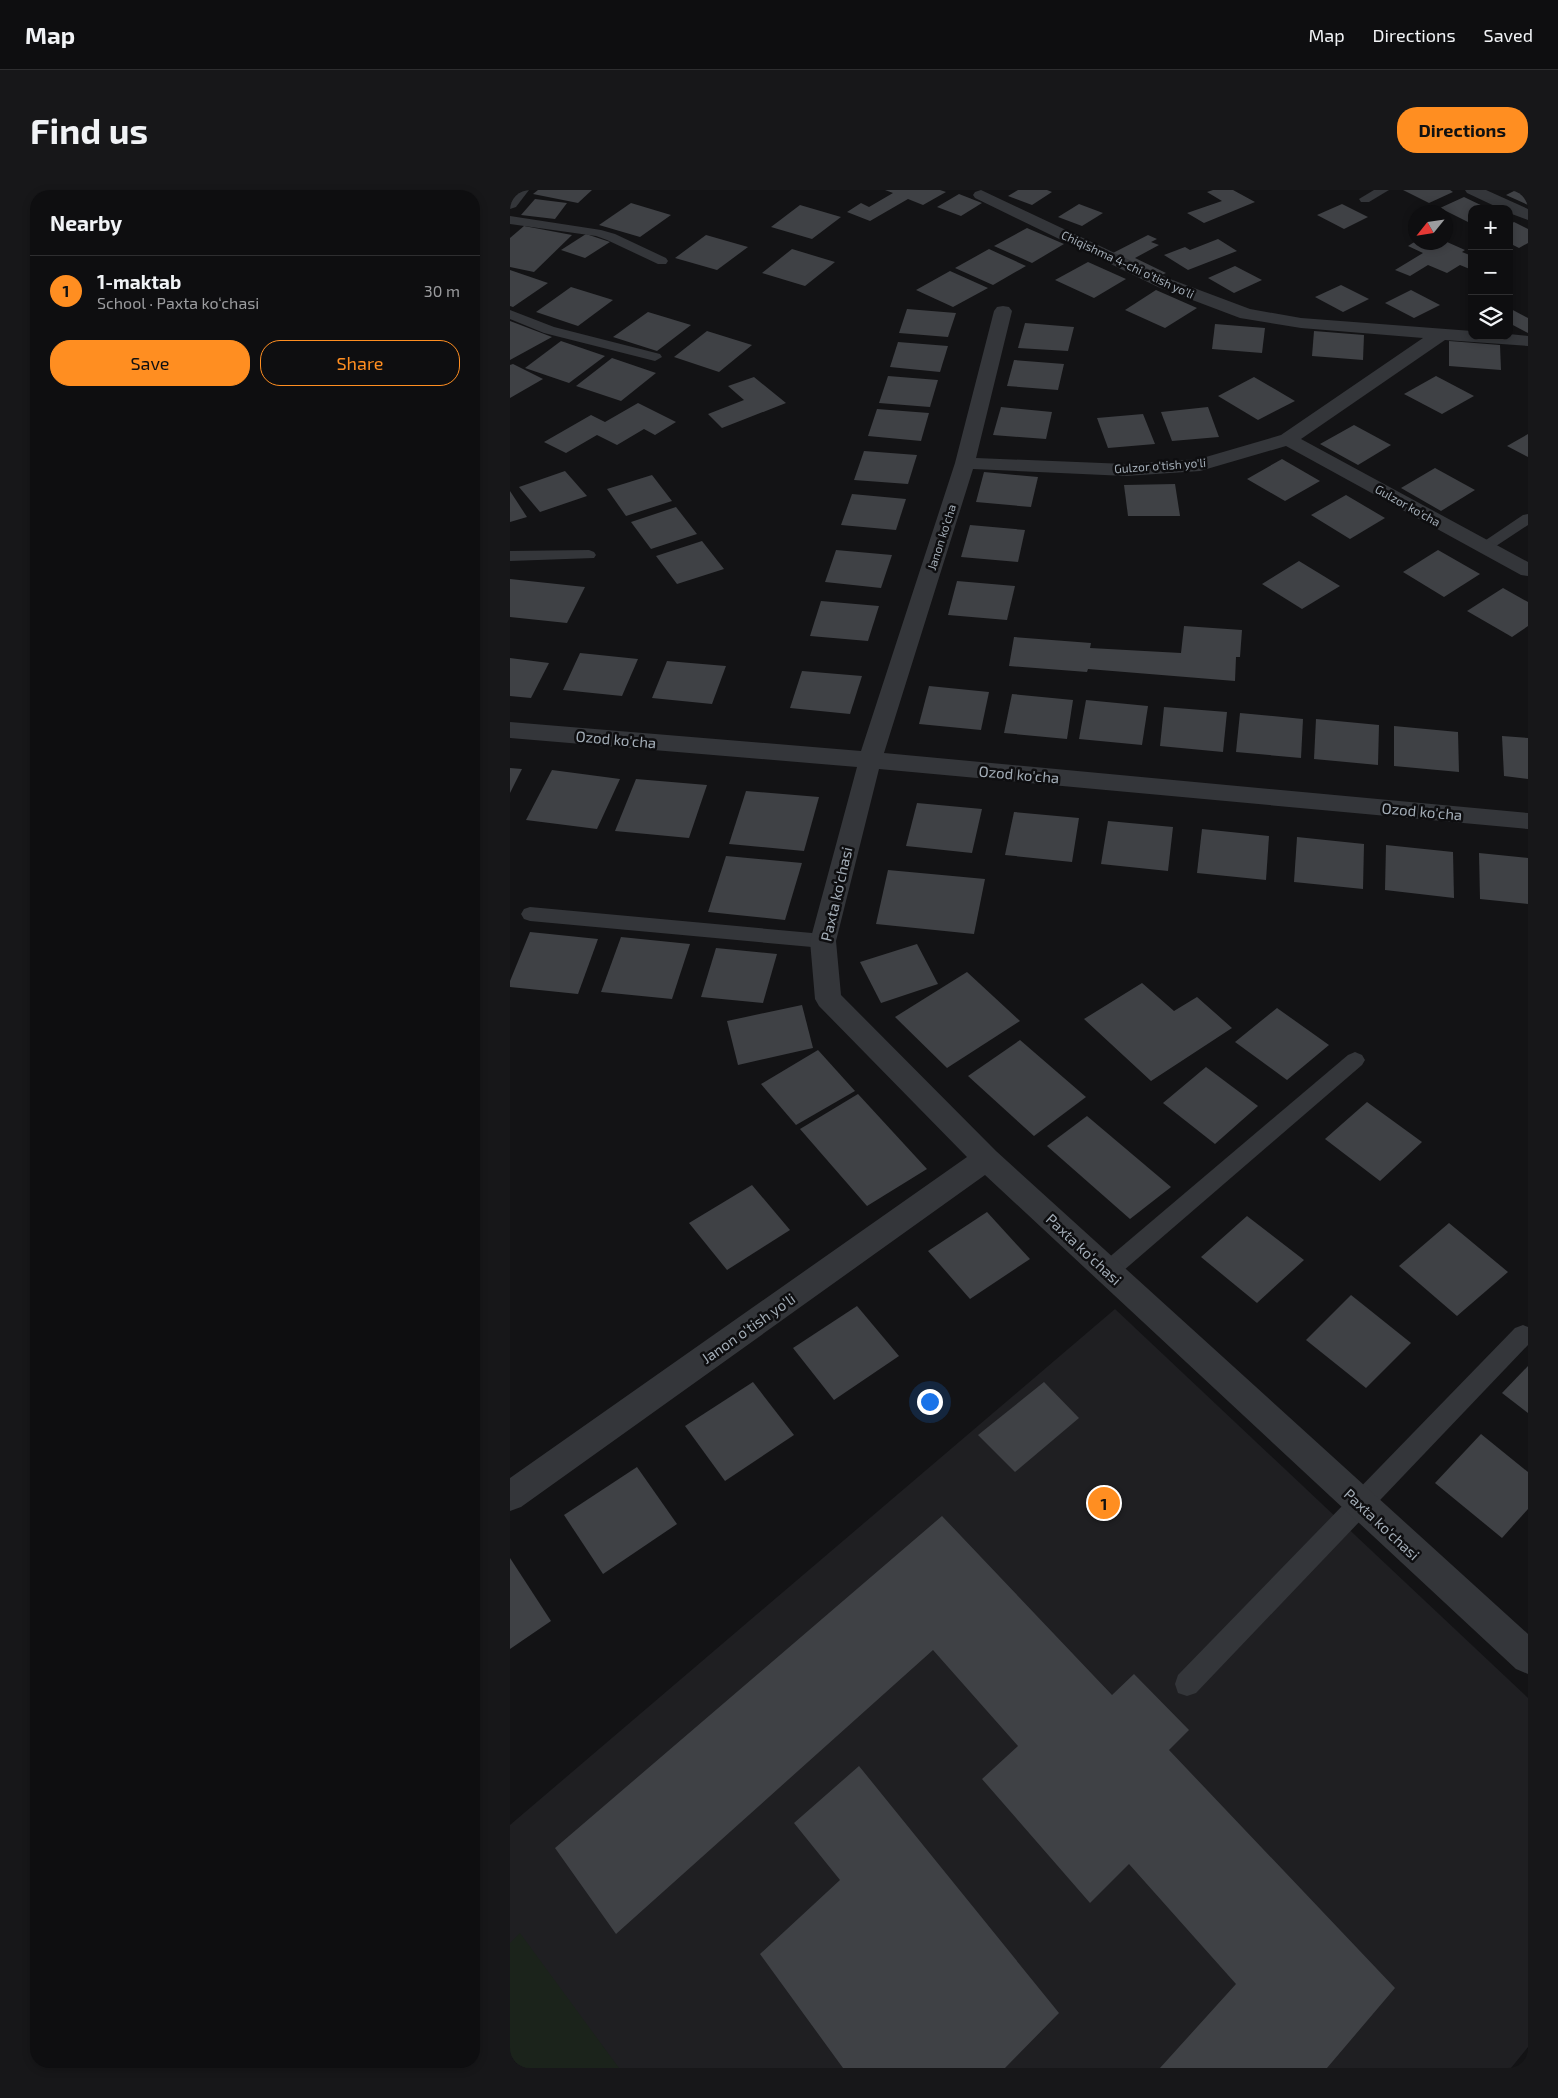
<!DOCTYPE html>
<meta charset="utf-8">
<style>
body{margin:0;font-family:"Exo 2",sans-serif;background:#171719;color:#f1f3f6}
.controls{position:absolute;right:15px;top:15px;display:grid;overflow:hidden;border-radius:10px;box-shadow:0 2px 8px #0003}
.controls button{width:45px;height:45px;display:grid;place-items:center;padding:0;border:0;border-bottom:1px solid #2e2e30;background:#0e0e10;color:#f1f3f6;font:25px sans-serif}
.compass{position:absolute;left:898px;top:15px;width:45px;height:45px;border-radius:50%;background:#0e0e10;box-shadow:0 2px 8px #0003;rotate:240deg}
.you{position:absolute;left:419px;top:1211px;width:18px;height:18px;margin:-12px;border:4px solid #fff;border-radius:50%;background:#1a73e8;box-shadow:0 0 0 8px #1a73e833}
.badge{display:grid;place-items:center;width:32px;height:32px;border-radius:50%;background:#ff8e21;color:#111;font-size:16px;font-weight:700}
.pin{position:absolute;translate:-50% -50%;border:2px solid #fff;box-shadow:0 1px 5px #0006}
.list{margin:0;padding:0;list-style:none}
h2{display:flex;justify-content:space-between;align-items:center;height:65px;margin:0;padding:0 20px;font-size:21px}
h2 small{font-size:16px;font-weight:400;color:#9b9c9f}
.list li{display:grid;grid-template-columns:32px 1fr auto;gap:15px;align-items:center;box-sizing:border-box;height:70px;padding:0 20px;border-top:1px solid #2e2e30}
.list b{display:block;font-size:19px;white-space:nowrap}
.list p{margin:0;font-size:16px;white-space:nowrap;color:#9b9c9f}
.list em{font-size:16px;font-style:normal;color:#9b9c9f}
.actions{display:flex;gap:10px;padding:15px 20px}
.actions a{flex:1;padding:11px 0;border:1px solid #ff8e21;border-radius:20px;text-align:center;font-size:18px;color:#ff8e21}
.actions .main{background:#ff8e21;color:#111}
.icon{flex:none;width:28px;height:28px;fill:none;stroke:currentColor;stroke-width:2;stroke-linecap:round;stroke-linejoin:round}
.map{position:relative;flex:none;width:1018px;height:1878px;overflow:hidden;border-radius:20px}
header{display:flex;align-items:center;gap:30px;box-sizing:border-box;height:70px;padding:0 25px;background:#0e0e10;border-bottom:1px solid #2e2e30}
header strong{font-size:24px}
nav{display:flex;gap:28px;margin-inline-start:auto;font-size:18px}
.intro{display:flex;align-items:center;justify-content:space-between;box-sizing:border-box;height:120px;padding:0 30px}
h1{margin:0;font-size:35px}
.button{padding:12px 22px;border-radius:20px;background:#ff8e21;color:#111;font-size:18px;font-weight:700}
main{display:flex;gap:30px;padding:0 30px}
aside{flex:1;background:#0e0e10;border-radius:20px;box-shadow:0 2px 8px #0003}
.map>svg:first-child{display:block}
.built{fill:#1f1f22}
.green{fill:#1b231b}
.building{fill:#3f4145}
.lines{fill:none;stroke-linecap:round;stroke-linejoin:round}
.lane{fill:#34363a;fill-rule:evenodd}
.street{fill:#34363a;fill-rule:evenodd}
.labels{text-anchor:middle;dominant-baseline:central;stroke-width:5;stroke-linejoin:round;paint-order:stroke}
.far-street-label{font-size:12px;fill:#a3adb7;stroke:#0e0e10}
.street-label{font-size:15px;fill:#a3adb7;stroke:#0e0e10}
</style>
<header>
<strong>Map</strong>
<nav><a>Map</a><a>Directions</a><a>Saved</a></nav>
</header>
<div class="intro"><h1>Find us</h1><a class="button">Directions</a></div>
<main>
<aside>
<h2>Nearby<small></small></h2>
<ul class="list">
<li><span class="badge">1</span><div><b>1-maktab</b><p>School · Paxta ko‘chasi</p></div><em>30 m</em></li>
</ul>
<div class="actions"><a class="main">Save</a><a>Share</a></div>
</aside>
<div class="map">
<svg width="1018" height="1878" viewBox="0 0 1018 1878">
<rect width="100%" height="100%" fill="#131315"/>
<path class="built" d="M605 1119 1018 1508V1857L1001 1878H0V1635Z"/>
<path class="green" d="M10 1743 109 1878H0V1753Z"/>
<g class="building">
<path d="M28 0H82L68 13 23 4Z"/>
<path d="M375 0H430L436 2 413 15 398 9 360 31 337 22 351 13 359 17 383 3Z"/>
<path d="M508 0H537L542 2 522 15 498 6Z"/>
<path d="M703 0H723L745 12 694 33 677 23 712 11 697 2Z"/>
<path d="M893 0H940L943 2 919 13Z"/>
<path d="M1006 0H1018V15L996 5Z"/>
<path d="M449 4 472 13 451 26 427 17Z"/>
<path d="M954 7 979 19H962V30L958 32 930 18Z"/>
<path d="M25 9 57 13 45 29 11 25Z"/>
<path d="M121 13 161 25 130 47 89 35Z"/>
<path d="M569 14 593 23 572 36 548 27Z"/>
<path d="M832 14 858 27 834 39 807 25Z"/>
<path d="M290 15 331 27 302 49 261 37Z"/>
<path d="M1004 32 1018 39V53L1009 58 999 53V35Z"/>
<path d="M14 36 62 45 24 82 0 77V48Z"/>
<path d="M517 38 554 54 522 73 484 56Z"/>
<path d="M76 44 100 52 75 68 51 60Z"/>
<path d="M196 45 238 57 207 80 165 68Z"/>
<path d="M638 45 647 49 641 52 649 55 625 68 656 83 647 87 601 64Z"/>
<path d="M708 49 727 61 678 80 654 65 675 57 680 60Z"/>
<path d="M906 51 924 52 931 56 937 52 955 60 952 62 962 66V80L950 75 937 83 918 75 900 86 885 80 913 63 898 56Z"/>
<path d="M282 59 325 72 295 96 252 83Z"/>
<path d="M479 59 516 76 483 95 445 78Z"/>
<path d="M578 72 616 89 584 108 545 90Z"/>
<path d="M725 76 752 90 724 103 698 88Z"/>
<path d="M0 80 38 93 3 117 0 116Z"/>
<path d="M440 81 478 98 443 117 406 100Z"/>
<path d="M831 95 859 109 833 122 805 107Z"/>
<path d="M61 97 103 110 68 136 26 122Z"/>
<path d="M646 100 687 118 655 138 615 120Z"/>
<path d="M901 100 930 115 904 128 875 113Z"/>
<path d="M999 118 1018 128V143L999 133Z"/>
<path d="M397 119 446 123 438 147 389 143Z"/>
<path d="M138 122 181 135 147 161 103 147Z"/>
<path d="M0 131 42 147 0 170Z"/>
<path d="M515 133 564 137 558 161 508 158Z"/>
<path d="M705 134 755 138 752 163 702 159Z"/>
<path d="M197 141 242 155 209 182 164 167Z"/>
<path d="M804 141 854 145 853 170 802 166Z"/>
<path d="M51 151 95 166 59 193 15 178Z"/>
<path d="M939 151 990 155 991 180 939 176Z"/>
<path d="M388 152 438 156 430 182 380 177Z"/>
<path d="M102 168 146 183 111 211 66 196Z"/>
<path d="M504 170 554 174 548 200 497 196Z"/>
<path d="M3 174 33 189 0 208V175Z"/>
<path d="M378 186 428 190 420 217 369 213Z"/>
<path d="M926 186 964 206 932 224 894 204Z"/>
<path d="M244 187 276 213 212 238 198 224 234 210 218 196Z"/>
<path d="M744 187 785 211 748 230 708 206Z"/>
<path d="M128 213 166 232 145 245 134 239 107 255 87 245 56 263 34 252 81 225 95 232Z"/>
<path d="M491 217 542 222 536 249 483 245Z"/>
<path d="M698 217 709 247 662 251 651 222Z"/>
<path d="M367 219 419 223 411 251 358 246Z"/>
<path d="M633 224 645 254 598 258 587 228Z"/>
<path d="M844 235 881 255 848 275 810 254Z"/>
<path d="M1018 244V267L997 256Z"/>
<path d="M354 261 407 265 398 294 344 290Z"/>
<path d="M772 269 810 291 775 311 737 289Z"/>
<path d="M925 278 965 300 931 321 891 298Z"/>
<path d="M55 281 77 306 30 322 9 297Z"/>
<path d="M474 282 528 287 521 317 466 312Z"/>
<path d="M142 285 162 311 116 326 97 299Z"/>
<path d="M665 294 670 326H618L614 295Z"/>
<path d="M0 301 17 327 0 332Z"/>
<path d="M342 304 396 309 386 340 331 335Z"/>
<path d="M836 305 875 328 840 349 801 325Z"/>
<path d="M166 317 187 344 141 359 121 332Z"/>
<path d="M460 335 515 340 508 372 451 367Z"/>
<path d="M192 351 214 379 167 394 146 366Z"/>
<path d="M326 360 382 365 371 398 315 392Z"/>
<path d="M928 360 970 384 934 407 893 382Z"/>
<path d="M789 371 830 396 792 419 752 394Z"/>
<path d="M0 389 75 397 57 433 0 427Z"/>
<path d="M447 391 505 396 497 430 438 425Z"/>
<path d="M993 398 1018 412V436L1002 447 957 421Z"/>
<path d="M311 411 369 416 358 451 300 446Z"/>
<path d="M674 436 732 440 730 467H726L725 491 578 479 577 482 499 476 504 447 581 453 580 458 671 463Z"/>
<path d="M70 463 128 469 112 506 53 500Z"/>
<path d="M0 468 39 473 21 508 0 506Z"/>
<path d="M157 471 216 476 202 514 142 508Z"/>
<path d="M292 481 352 486 340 524 280 518Z"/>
<path d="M419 496 479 502 471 540 409 534Z"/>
<path d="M502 504 563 510 557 549 494 543Z"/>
<path d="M576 510 638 516 632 555 569 549Z"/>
<path d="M654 517 717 522 713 562 650 556Z"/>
<path d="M730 523 793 529 791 568 726 562Z"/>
<path d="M806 529 869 535 868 575 804 569Z"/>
<path d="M884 536 948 542 949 582 884 576Z"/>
<path d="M992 546 1018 548V589L994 586Z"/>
<path d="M0 578 12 579 0 603Z"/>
<path d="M42 580 110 589 87 639 16 630Z"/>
<path d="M126 589 197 595 179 648 105 641Z"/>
<path d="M236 601 309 607 294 661 219 654Z"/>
<path d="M407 613 472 619 462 663 396 656Z"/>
<path d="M504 622 569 628 562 672 495 665Z"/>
<path d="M598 631 663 637 658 681 591 674Z"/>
<path d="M692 639 759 646 756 690 687 683Z"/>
<path d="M787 647 854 654 853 699 784 692Z"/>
<path d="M876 655 943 662 944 708 875 700Z"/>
<path d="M969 663 1018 668V714L970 709Z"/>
<path d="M216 666 292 673 275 730 198 722Z"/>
<path d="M378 680 475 689 464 744 366 734Z"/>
<path d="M20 742 88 749 68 804 0 797V791Z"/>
<path d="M111 747 180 754 162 809 91 802Z"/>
<path d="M407 754 428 794 371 813 350 772Z"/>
<path d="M206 758 267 764 253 813 191 807Z"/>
<path d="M457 782 510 831 437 878 385 827Z"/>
<path d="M632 793 664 821 687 807 722 838 641 891 574 829Z"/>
<path d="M292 815 303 858 228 875 217 831Z"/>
<path d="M767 818 819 855 777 890 725 852Z"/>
<path d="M510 850 576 907 524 946 458 886Z"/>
<path d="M308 860 345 901 286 935 251 894Z"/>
<path d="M696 877 748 916 705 954 653 913Z"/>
<path d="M348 904 417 979 357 1016 290 939Z"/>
<path d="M857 912 912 952 870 991 815 949Z"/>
<path d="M577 926 661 997 620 1029 537 956Z"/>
<path d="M242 995 280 1040 217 1080 179 1033Z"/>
<path d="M477 1022 520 1069 460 1109 418 1061Z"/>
<path d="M737 1026 794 1070 747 1113 691 1067Z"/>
<path d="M939 1033 998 1082 947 1126 889 1076Z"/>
<path d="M841 1105 901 1153 856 1198 796 1150Z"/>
<path d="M347 1116 389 1166 324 1210 283 1158Z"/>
<path d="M1018 1176V1223L992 1203Z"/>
<path d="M243 1192 284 1245 215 1291 175 1236Z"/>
<path d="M534 1192 569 1228 505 1282 468 1245Z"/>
<path d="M971 1244 1018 1282V1319L992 1348 925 1293Z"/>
<path d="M127 1277 167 1334 93 1384 54 1325Z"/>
<path d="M432 1326 602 1505 624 1484 679 1540 659 1560 885 1798 817 1878H650L726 1794 619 1674 580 1713 472 1589 508 1556 423 1460 106 1744 45 1658Z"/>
<path d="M0 1368 41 1431 0 1459Z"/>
<path d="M349 1576 549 1823 495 1878H333L250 1764 330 1690 284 1633Z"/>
</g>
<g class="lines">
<g class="lane">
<path d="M864 0H879L859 12H851L849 9Z"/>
<path d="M0 26 91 40 105 44 156 68 158 71 156 74H148L97 50 86 46 0 34Z"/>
<path d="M0 120 44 137 150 164 152 167 145 171 34 143 0 129Z"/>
<path d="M1018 324V335L980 360H970L968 357 970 354 1013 325Z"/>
<path d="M79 360 84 362 86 365 84 368 0 371V361Z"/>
<path d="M20 717 313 744 319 746 322 751 319 756 313 758 20 731 14 729 11 724 14 719Z"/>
<path d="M845 862 852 865 855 870 852 875 606 1087 598 1090 590 1087 587 1081 590 1075 838 865Z"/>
<path d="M1013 1135 1018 1137V1155L686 1503 677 1506 668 1503 665 1494 668 1485 1005 1138Z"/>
</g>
<g class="street">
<path d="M3 0H19L6 17 0 19V3Z"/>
<path d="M471 0 660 89 740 119 791 128 962 141V146H999V144L1018 146V156L935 150 791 249 1018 372V386L1011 385 776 256 690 281 616 286 463 279 374 563 1018 623V639L369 579 326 751 331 805 486 961 1018 1444V1484L1006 1479 475 985 11 1317 0 1321V1288L457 967 309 816 305 809 300 751 347 577 0 548V532L351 561 445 273 484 121 487 117 493 116 499 117 502 121 466 268 616 274 689 269 771 245 913 148 791 138 730 128 648 97 465 8 463 5 465 2Z"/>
<path d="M955 0H976L1018 19V30L999 23V19H991L957 3Z"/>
</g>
</g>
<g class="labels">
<g class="far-street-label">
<text transform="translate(618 74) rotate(25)">Chiqishma 4-chi o'tish yo'li</text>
<text transform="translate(650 275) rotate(-4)">Gulzor o'tish yo'li</text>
<text transform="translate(898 315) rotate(29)">Gulzor ko'cha</text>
<text transform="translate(431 347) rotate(-72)">Janon ko'cha</text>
</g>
<g class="street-label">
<text transform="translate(106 549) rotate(5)">Ozod ko'cha</text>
<text transform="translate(509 584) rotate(5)">Ozod ko'cha</text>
<text transform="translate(912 621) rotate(5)">Ozod ko'cha</text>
<text transform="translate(326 704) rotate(-77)">Paxta ko‘chasi</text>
<text transform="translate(574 1059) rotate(43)">Paxta ko‘chasi</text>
<text transform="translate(238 1138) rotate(-35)">Janon o'tish yo'li</text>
<text transform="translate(872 1334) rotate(43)">Paxta ko‘chasi</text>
</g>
</g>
</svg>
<div class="controls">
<button>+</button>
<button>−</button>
<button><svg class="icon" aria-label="layers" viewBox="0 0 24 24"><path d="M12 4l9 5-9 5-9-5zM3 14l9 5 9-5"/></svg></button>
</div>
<svg class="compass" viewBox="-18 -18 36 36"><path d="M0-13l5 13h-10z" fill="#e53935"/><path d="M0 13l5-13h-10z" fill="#9b9c9f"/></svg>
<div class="you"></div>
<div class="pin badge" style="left:594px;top:1313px">1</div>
</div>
</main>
